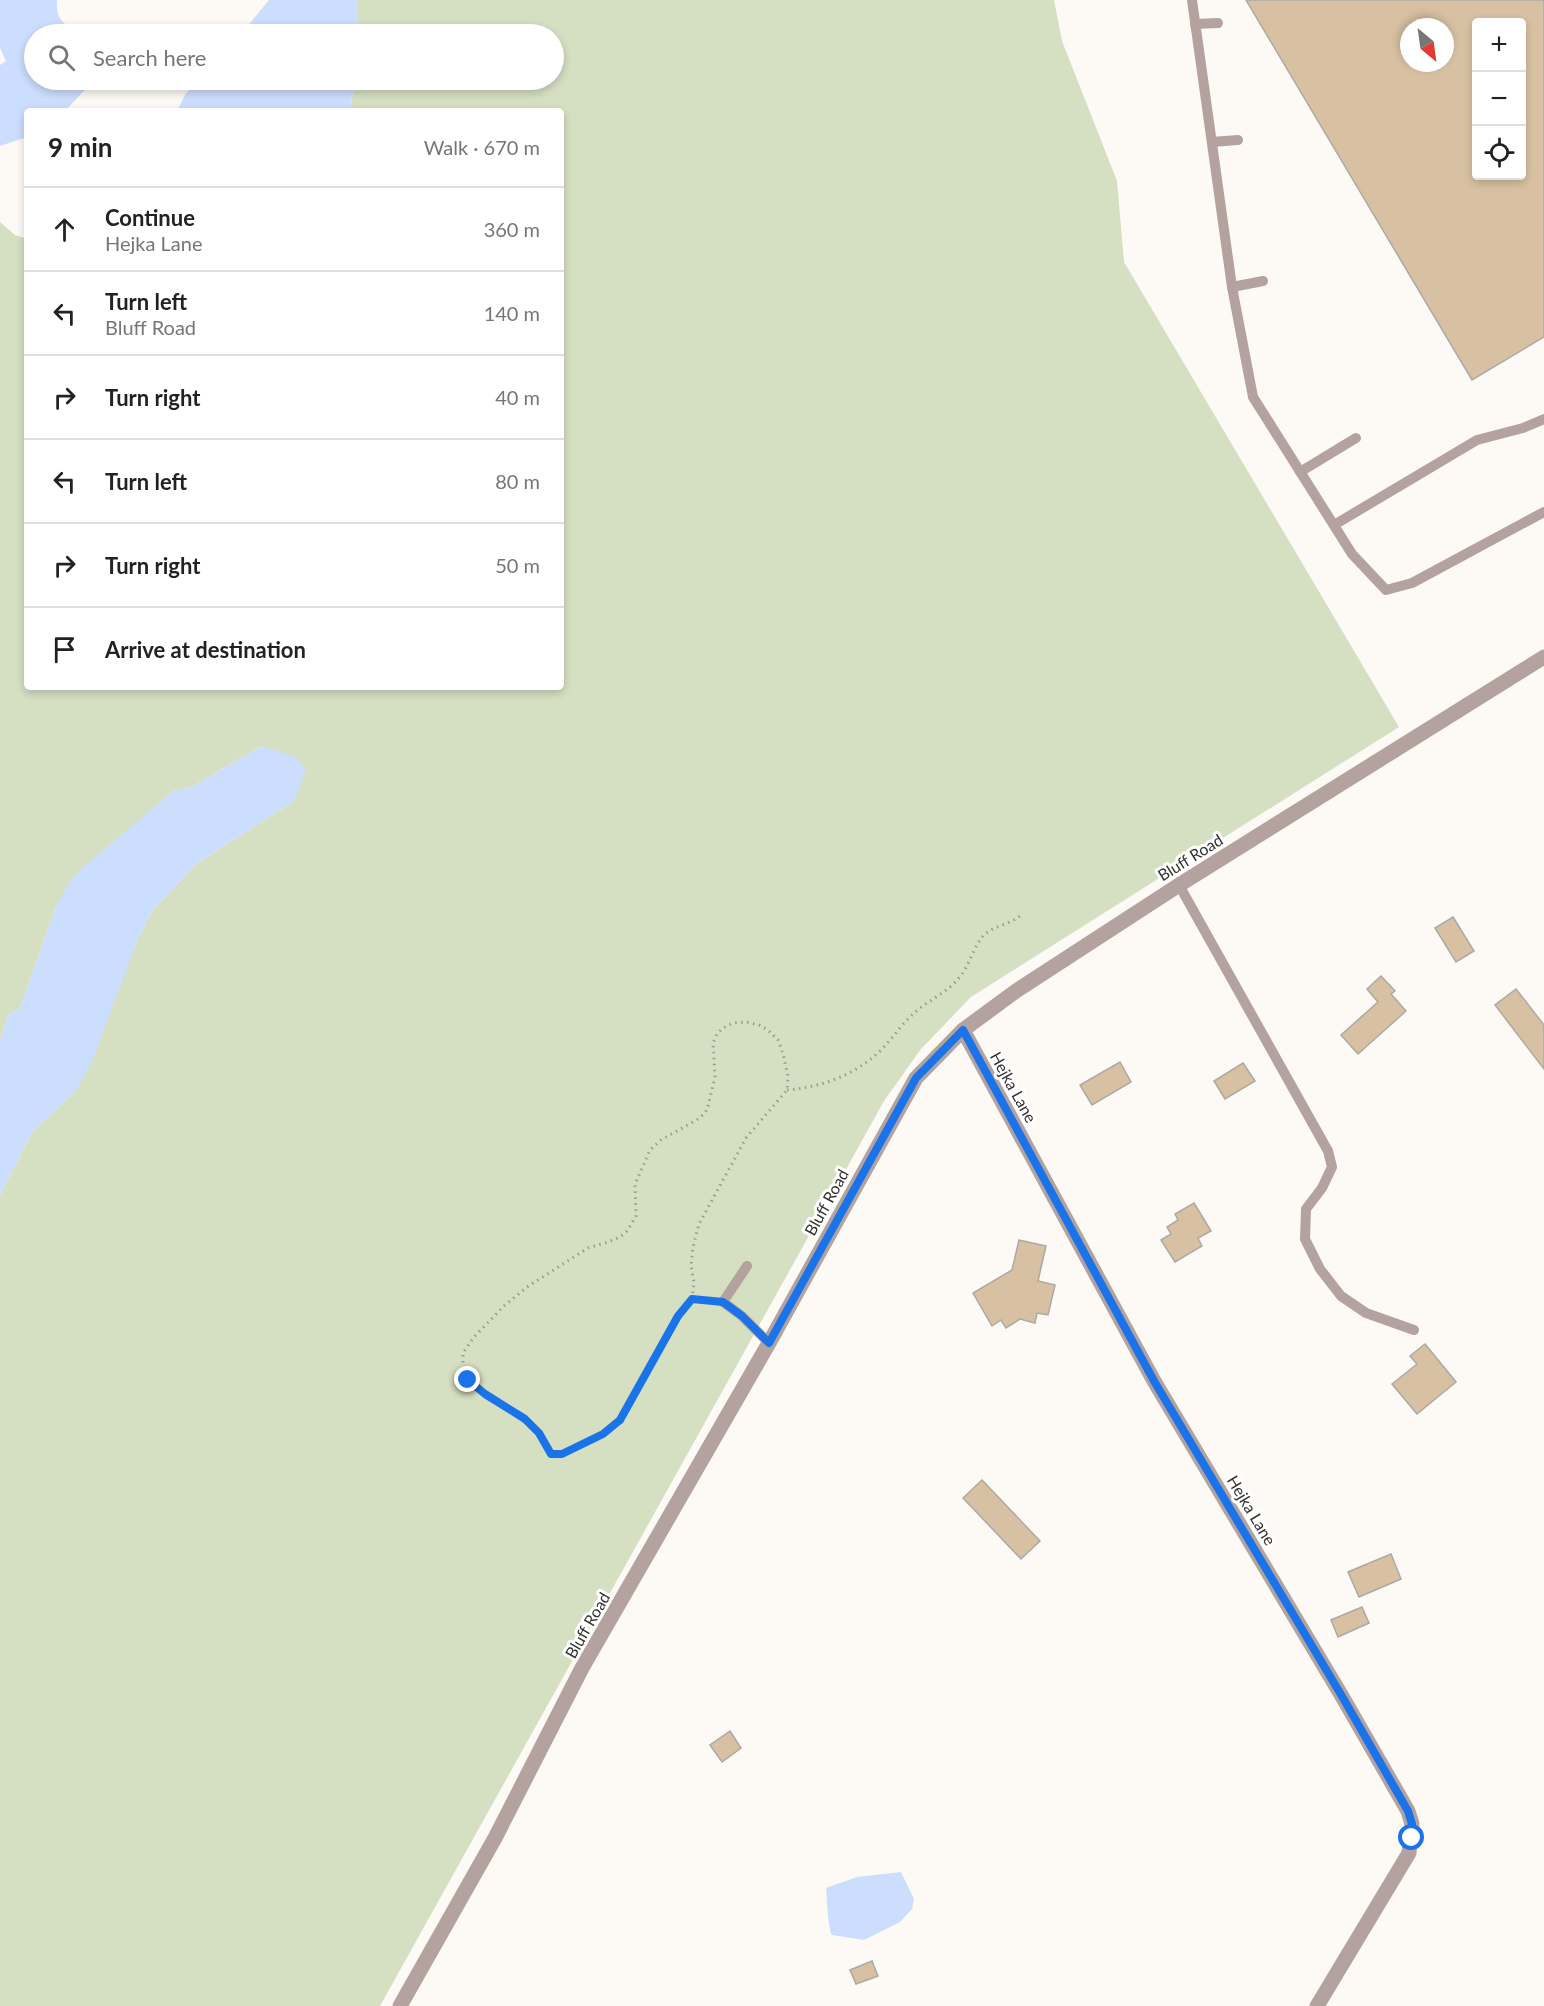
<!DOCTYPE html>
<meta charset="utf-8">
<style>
body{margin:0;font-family:Lato,sans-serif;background:#f2f2f2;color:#222}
.controls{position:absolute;right:18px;top:18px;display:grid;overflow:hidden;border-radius:6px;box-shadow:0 3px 9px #0003}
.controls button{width:54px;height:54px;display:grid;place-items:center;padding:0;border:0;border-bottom:2px solid #e0e0e0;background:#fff;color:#222;font:30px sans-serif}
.compass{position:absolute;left:1400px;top:18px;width:54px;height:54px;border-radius:50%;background:#fff;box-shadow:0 3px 9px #0003;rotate:151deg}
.stop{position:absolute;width:18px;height:18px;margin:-14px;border:4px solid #1a73e8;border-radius:50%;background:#fff}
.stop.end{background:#1a73e8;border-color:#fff;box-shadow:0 2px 6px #0008}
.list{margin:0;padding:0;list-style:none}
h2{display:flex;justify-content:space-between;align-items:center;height:78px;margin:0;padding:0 24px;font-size:26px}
h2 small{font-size:20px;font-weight:400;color:#767676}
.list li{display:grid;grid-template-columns:39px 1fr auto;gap:18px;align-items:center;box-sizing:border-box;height:84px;padding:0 24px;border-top:2px solid #e0e0e0}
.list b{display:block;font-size:22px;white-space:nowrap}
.list p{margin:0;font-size:20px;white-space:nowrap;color:#767676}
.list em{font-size:20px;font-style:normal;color:#767676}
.icon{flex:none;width:33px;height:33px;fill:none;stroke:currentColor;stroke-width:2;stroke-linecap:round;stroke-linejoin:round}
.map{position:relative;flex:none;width:1544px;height:2006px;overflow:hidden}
.search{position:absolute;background:#fff;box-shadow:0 3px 9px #0003;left:24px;top:24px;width:540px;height:66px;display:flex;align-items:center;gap:15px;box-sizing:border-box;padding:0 21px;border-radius:33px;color:#767676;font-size:22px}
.panel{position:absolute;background:#fff;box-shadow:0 3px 9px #0003;left:24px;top:108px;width:540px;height:582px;border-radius:6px}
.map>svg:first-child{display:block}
.green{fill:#d5dfc2}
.water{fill:#ccdefe}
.building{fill:#d7c1a2;stroke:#aca9a5;stroke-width:1.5;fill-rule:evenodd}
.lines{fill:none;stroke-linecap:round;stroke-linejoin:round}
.path{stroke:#9c9a97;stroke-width:3;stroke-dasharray:1.5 4.5;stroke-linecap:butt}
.lane{stroke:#b4a29f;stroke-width:10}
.street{stroke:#b4a29f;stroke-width:15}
.route{stroke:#1a73e8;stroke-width:8}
.labels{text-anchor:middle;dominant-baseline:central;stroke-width:6;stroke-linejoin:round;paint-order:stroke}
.street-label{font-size:16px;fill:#32312f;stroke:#fff}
</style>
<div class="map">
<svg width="1544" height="2006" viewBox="0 0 1544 2006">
<rect width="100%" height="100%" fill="#fdfaf6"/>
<path class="green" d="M358 0H1054L1062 41 1117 181 1124 262 1399 727 971 997 921 1049 884 1101 380 2006H0V1195L32 1132 75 1092 137 941 152 911 196 864 294 801 261 746 192 787 172 792 57 904 20 1008 9 1014 0 1041V222L15 235 27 239V687H561V111H350L355 80H554V34H358Z"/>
<g class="water">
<path d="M0 0H57C55 25 69 26 89 34H34V80H94L65 111H27V137L0 146V65L6 61 0 48Z"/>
<path d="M269 0H358V34H241Z"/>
<path d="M201 80H355L350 111H177L186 93Z"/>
<path d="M261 746 296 757 306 771 294 801 196 864 152 911 137 941 91 1064 75 1092 32 1132 0 1195V1041L9 1014 20 1008 57 904 74 875 172 792 192 787Z"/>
<path d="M901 1872 914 1899 912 1909 900 1922 864 1940 832 1935C828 1928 827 1899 826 1888L857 1877Z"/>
</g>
<g class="building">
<path d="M1246 0H1544V337L1472 380ZM1476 22H1521V176H1476ZM1409 27H1445V63H1409Z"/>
<path d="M1453 917 1474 951 1456 962 1435 928Z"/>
<path d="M1381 976 1395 991 1391 994 1406 1011 1358 1054 1341 1035 1378 1002 1367 989Z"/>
<path d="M1516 989 1544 1025V1069L1495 1005Z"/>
<path d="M1120 1062 1131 1082 1092 1105 1080 1085Z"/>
<path d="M1243 1063 1255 1081 1225 1099 1214 1081Z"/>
<path d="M1194 1203 1211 1231 1198 1238 1202 1246 1175 1262 1161 1240 1171 1234 1167 1227 1178 1220 1175 1214Z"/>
<path d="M1019 1240 1046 1246 1038 1281 1055 1285 1048 1315 1037 1313 1035 1323 1020 1319 1006 1328 1001 1320 992 1326 973 1293 1012 1270Z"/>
<path d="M1425 1344 1456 1382 1417 1414 1392 1384 1417 1364 1410 1356Z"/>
<path d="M982 1480 1040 1541 1021 1559 963 1498Z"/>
<path d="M1391 1554 1401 1579 1359 1597 1348 1572Z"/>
<path d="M1362 1607 1369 1623 1338 1637 1331 1620Z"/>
<path d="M730 1731 741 1748 722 1762 710 1745Z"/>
<path d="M872 1961 878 1976 856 1984 850 1970Z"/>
</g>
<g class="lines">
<g class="path">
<path d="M787 1090C822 1087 856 1075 882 1049 893 1038 901 1025 912 1015 926 1001 946 994 959 978 970 965 973 947 984 935 995 925 1009 925 1020 916"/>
<path d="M692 1299 694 1282 691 1266 693 1247 699 1224 746 1138 787 1090 788 1076 783 1054 778 1040 768 1030 759 1025 746 1022 733 1023 723 1028 717 1034 713 1043 715 1077 707 1110 700 1118 661 1140 650 1150 635 1184 636 1216 627 1231 620 1237 608 1242 588 1248 527 1287 504 1306 474 1337 463 1353V1366L468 1380 485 1394 525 1419 539 1433 551 1454H562L603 1434 619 1420 679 1316 692 1299 709 1300"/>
</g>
<g class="lane">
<path d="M1192 0 1232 287 1253 397 1352 554 1386 590 1412 583 1544 512"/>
<path d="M1195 24 1218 23"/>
<path d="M1212 142 1238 140"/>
<path d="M1232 287 1263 281"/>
<path d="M1300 472 1356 438"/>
<path d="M1334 525 1477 440 1523 428 1544 419"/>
<path d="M1179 885 1328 1151 1332 1167 1322 1188 1306 1209 1305 1239 1320 1269 1341 1296 1366 1313 1414 1330"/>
<path d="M747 1266 723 1302 742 1316 769 1343"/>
</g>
<g class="street">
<path d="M963 1030 1154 1381 1343 1698 1408 1811 1412 1824 1409 1853 1317 2006"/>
<path d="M400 2006 495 1838 582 1668 769 1343 916 1078 963 1030 1016 991 1179 885 1544 657"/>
</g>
</g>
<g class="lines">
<path class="route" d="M468 1380 485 1394 525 1419 539 1433 551 1454H562L603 1434 620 1420 678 1316 692 1299 723 1302 742 1316 769 1343 916 1078 963 1030 1154 1381 1343 1698 1408 1811 1412 1824V1838"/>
</g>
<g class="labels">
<g class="street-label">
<text transform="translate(1190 857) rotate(-32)">Bluff Road</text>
<text transform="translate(1014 1087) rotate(61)">Hejka Lane</text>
<text transform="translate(826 1202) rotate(-61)">Bluff Road</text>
<text transform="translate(1252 1510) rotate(59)">Hejka Lane</text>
<text transform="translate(587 1625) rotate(-60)">Bluff Road</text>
</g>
</g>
</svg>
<div class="controls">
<button>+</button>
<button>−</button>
<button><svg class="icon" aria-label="locate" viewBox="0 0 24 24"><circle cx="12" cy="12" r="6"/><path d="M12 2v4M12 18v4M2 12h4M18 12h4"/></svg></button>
</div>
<svg class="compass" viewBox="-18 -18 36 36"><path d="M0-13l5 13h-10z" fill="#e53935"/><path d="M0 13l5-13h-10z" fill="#767676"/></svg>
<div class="stop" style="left:1412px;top:1838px"></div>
<div class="stop end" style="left:468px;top:1380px"></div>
<div class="search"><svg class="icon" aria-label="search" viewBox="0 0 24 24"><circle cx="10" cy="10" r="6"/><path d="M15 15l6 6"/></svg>Search here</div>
<section class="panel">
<h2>9 min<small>Walk · 670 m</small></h2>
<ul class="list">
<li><svg class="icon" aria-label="ahead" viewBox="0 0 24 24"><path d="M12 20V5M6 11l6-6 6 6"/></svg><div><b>Continue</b><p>Hejka Lane</p></div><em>360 m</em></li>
<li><svg class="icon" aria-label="left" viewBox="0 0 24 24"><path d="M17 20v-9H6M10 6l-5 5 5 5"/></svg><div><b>Turn left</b><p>Bluff Road</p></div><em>140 m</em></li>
<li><svg class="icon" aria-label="right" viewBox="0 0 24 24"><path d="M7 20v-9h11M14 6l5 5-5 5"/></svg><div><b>Turn right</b></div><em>40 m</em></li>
<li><svg class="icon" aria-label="left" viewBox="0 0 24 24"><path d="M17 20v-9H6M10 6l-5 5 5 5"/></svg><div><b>Turn left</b></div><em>80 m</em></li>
<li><svg class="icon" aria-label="right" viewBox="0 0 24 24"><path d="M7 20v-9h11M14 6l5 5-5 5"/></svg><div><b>Turn right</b></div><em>50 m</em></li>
<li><svg class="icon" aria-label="arrive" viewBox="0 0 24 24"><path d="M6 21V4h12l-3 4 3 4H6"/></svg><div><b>Arrive at destination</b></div></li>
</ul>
</section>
</div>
